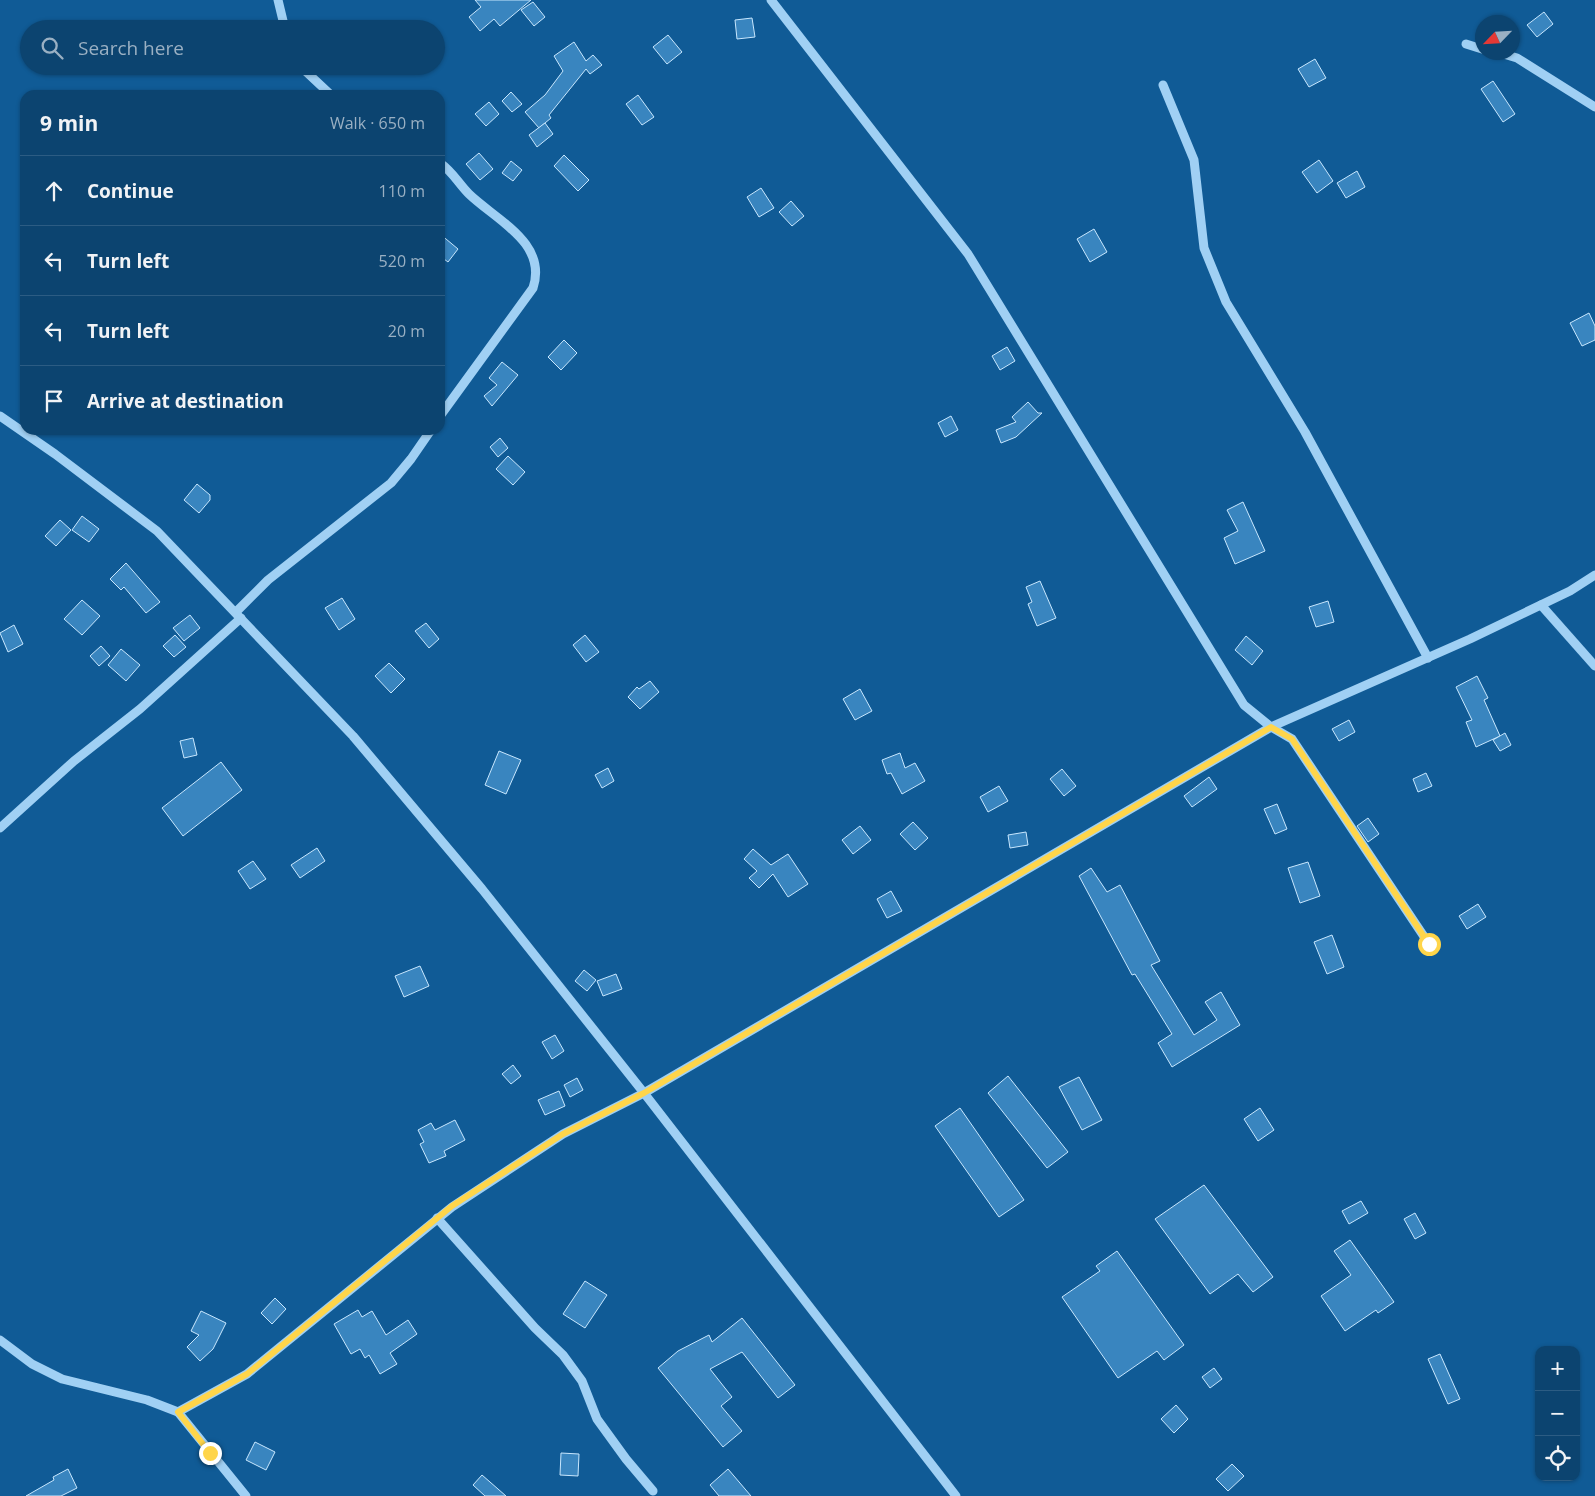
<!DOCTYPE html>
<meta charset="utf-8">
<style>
body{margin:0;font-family:"Open Sans",sans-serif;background:#154b75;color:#f1f3f6}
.controls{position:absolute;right:15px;bottom:15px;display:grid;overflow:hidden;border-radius:10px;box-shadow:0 1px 4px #0004}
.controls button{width:45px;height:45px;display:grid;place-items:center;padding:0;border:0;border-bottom:1px solid #2c5c83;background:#0c4470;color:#f1f3f6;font:25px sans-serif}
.compass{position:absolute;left:1475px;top:15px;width:45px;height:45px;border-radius:50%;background:#0c4470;box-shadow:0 1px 4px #0004;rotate:245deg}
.stop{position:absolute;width:15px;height:15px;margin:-11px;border:4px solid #ffd54a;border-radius:50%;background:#fff}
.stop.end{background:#ffd54a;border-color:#fff;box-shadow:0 1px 5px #0008}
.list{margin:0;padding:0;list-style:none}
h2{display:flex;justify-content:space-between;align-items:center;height:65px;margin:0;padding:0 20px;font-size:21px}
h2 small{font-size:16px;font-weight:400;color:#9ab0c3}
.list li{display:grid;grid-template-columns:32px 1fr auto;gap:15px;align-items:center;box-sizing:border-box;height:70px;padding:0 20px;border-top:1px solid #2c5c83}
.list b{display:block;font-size:19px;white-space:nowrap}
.list em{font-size:16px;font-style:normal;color:#9ab0c3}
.icon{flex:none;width:28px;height:28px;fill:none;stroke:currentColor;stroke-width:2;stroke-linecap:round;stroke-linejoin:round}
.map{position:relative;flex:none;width:1595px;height:1496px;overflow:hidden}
.search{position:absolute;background:#0c4470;box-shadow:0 1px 4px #0004;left:20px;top:20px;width:425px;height:55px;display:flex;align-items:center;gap:12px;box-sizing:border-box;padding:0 18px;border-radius:28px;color:#9ab0c3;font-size:19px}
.panel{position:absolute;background:#0c4470;box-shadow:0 1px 4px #0004;left:20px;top:90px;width:425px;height:345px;border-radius:15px}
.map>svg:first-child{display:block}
.building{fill:#3985bf;stroke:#c8e7fe}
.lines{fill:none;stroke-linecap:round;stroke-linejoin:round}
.minor{stroke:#a0d0f4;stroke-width:9}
.route{stroke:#ffd54a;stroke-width:6}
</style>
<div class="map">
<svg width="1595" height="1496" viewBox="0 0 1595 1496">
<rect width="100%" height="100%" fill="#105b96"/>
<g class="building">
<path d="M475 0H531L500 26 494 19 480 31 469 17 481 7Z"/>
<path d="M533 2 545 17 534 26 521 10Z"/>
<path d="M1544 12 1553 24 1537 37 1527 25Z"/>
<path d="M752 18 755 37 737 39 735 20Z"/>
<path d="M668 35 682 52 667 64 653 47Z"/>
<path d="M574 42 586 61 593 55 602 65 590 74 586 69 549 115 551 118 539 128 525 112 545 95 563 71 554 56Z"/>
<path d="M1315 59 1326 78 1309 87 1298 69Z"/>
<path d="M1493 81 1515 114 1503 122 1481 89Z"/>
<path d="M511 92 522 104 512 112 502 101Z"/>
<path d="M638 95 654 117 642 125 626 104Z"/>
<path d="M489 102 499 114 486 126 475 114Z"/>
<path d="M545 123 553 134 537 147 529 135Z"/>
<path d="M479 153 493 169 480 180 466 164Z"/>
<path d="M564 155 589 180 578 191 554 166Z"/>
<path d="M1319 160 1333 181 1317 193 1302 172Z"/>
<path d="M511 161 522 170 513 181 502 173Z"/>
<path d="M1357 171 1365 187 1346 198 1337 183Z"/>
<path d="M761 188 774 208 759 217 747 197Z"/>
<path d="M791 201 804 216 792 226 779 212Z"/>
<path d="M1094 229 1107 252 1090 262 1077 239Z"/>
<path d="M440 234 458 249 448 262 440 256Z"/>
<path d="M1589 313 1595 326V340L1582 346 1570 323Z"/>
<path d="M564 340 577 353 561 370 548 357Z"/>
<path d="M1007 347 1015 361 1000 370 992 356Z"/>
<path d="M502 362 518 375 492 406 484 396 497 385 489 378Z"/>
<path d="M1028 402 1038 413H1042L1016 437 1001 443 996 430 1016 422 1012 417Z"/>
<path d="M951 416 958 430 945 437 938 423Z"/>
<path d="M500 438 508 448 498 457 490 447Z"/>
<path d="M508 456 525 472 513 485 496 469Z"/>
<path d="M197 484 210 495V500L199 513 184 500Z"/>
<path d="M1243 502 1265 551 1235 564 1224 538 1238 531 1227 510Z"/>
<path d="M82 516 99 529 89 542 72 530Z"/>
<path d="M60 520 71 530 56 546 45 536Z"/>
<path d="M126 563 160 602 146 613 124 587 121 590 110 579Z"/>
<path d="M1040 581 1056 618 1037 626 1028 604 1032 602 1026 587Z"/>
<path d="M342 598 355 619 339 630 325 608Z"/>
<path d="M82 600 100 616 82 635 64 619Z"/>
<path d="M1328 601 1334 622 1316 627 1309 607Z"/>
<path d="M190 615 200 628 184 641 173 628Z"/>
<path d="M426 623 439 639 429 648 415 631Z"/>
<path d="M14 625 23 644 8 652 0 633Z"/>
<path d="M175 635 186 647 174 657 163 646Z"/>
<path d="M585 635 599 652 586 662 573 645Z"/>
<path d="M1246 636 1263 651 1252 665 1235 650Z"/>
<path d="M101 646 110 656 99 666 90 656Z"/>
<path d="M121 649 140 665 126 681 108 665Z"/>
<path d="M389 663 405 679 391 693 375 676Z"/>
<path d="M1477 676 1488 698 1484 700 1500 736 1476 747 1466 722 1472 720 1456 687Z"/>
<path d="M650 681 659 692 640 709 628 697 637 687 639 689Z"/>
<path d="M860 689 872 711 855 720 843 699Z"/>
<path d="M1349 720 1355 732 1339 741 1332 729Z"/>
<path d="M1505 733 1511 745 1500 751 1493 740Z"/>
<path d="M193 738 197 755 184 758 180 741Z"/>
<path d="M499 751 521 760 506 794 485 785Z"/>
<path d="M900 753 905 768 915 763 925 781 902 794 891 773 887 774 882 760Z"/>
<path d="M221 762 242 790 183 836 162 808Z"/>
<path d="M608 768 614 781 602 788 595 775Z"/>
<path d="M1062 769 1076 786 1064 796 1050 779Z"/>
<path d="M1426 773 1432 786 1418 792 1413 779Z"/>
<path d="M1209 777 1217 789 1192 807 1184 796Z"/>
<path d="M999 786 1008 801 988 812 980 797Z"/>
<path d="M1277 804 1287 829 1275 834 1264 809Z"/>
<path d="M1368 818 1379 834 1368 842 1357 826Z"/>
<path d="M913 822 928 838 915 850 900 834Z"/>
<path d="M860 826 871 840 853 854 842 840Z"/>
<path d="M1026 832 1028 845 1010 848 1008 835Z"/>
<path d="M317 848 325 861 300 878 291 865Z"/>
<path d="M753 849 771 865 788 854 808 884 788 897 773 874 759 888 749 878 757 871 744 859Z"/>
<path d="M253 861 266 879 250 889 238 871Z"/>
<path d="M1308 862 1320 896 1300 903 1288 868Z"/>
<path d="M1091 868 1107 892 1120 885 1160 961 1151 965 1194 1035 1217 1020 1205 1002 1221 992 1240 1025 1172 1067 1158 1043 1172 1034 1135 974 1132 975 1079 876Z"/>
<path d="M891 891 902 911 887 918 877 899Z"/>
<path d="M1478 904 1486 917 1467 929 1459 916Z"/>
<path d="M1332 935 1344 967 1327 974 1314 942Z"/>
<path d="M420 966 429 986 404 997 395 976Z"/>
<path d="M584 970 596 980 587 991 575 981Z"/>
<path d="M616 974 622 989 603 996 597 981Z"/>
<path d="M555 1035 564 1051 552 1059 542 1042Z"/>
<path d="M513 1065 521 1076 511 1084 502 1074Z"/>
<path d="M1008 1076 1068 1152 1047 1168 988 1093Z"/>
<path d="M1079 1077 1102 1120 1082 1130 1059 1087Z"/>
<path d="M577 1078 583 1090 570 1097 564 1085Z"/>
<path d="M559 1091 565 1106 545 1115 538 1100Z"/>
<path d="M960 1108 1024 1200 999 1217 935 1126Z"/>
<path d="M1260 1108 1274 1130 1258 1141 1244 1119Z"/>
<path d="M455 1120 465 1140 444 1151 446 1156 429 1163 420 1144 424 1142 418 1130 431 1123 435 1130Z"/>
<path d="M1204 1185 1273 1277 1253 1292 1238 1274 1210 1294 1155 1219Z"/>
<path d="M1361 1201 1368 1213 1349 1224 1342 1211Z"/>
<path d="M1415 1213 1426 1233 1415 1239 1404 1219Z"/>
<path d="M1350 1240 1394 1302 1378 1313 1376 1310 1345 1331 1321 1296 1351 1275 1334 1251Z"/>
<path d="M1117 1251 1184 1345 1164 1360 1157 1351 1118 1378 1062 1297 1100 1271 1096 1266Z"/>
<path d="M585 1281 607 1295 585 1328 563 1314Z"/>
<path d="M275 1298 286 1309 272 1324 261 1313Z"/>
<path d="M358 1310 362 1317 372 1311 386 1335 408 1320 417 1334 390 1353 397 1364 380 1374 369 1355 365 1358 360 1349 351 1354 334 1324Z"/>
<path d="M201 1311 226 1323 213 1349 200 1361 187 1347 199 1335 191 1331Z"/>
<path d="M742 1318 795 1385 778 1398 742 1352 710 1369 732 1397 721 1406 742 1431 723 1447 658 1368 678 1351 709 1335 712 1342Z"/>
<path d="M1440 1354 1460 1399 1448 1404 1428 1359Z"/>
<path d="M1214 1368 1222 1379 1210 1388 1202 1377Z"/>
<path d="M1176 1405 1188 1419 1174 1433 1161 1419Z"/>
<path d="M255 1442 275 1452 266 1470 246 1460Z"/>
<path d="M561 1453 579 1454 578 1476 560 1475Z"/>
<path d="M1232 1464 1244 1476 1228 1491 1216 1479Z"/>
<path d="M68 1469 77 1488 61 1496H26L54 1480 53 1477Z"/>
<path d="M728 1469 751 1496H719L710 1485Z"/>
<path d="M482 1475 506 1496H485L473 1485Z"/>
</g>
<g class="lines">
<g class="minor">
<path d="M278 0 285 29"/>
<path d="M771 0 968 254 1244 705 1271 727 1292 739 1429 944"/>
<path d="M1466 44 1482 49"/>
<path d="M1497 52 1517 58 1595 107"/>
<path d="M300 66 331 95"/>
<path d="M1163 85 1194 160 1204 248 1226 302 1305 432 1428 658"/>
<path d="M440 163C453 172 458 183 469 194 496 220 548 243 533 288L440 416"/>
<path d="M0 416 55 454 157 531 353 736 482 889 644 1093 956 1496"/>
<path d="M1541 605 1595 666"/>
<path d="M236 612 268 580 391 483 411 459 431 430"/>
<path d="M0 828 74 761 140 709 241 618"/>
<path d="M437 1218 535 1328 563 1355 582 1381 597 1419 626 1459 653 1491"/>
<path d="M0 1340 32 1364 62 1379 147 1400 178 1412 247 1374 452 1207 563 1134 644 1093 1271 727 1470 639 1570 591 1595 575"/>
<path d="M178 1412 246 1496"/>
</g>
</g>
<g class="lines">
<path class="route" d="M210 1453 178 1412 247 1374 452 1206 563 1134 644 1093 1271 727 1292 739 1429 944"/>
</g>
</svg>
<div class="controls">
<button>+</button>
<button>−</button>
<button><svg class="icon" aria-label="locate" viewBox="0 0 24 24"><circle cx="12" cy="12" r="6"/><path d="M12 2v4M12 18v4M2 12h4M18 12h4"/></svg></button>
</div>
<svg class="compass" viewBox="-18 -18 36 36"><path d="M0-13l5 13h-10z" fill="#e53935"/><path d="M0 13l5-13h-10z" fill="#9ab0c3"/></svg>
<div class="stop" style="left:1429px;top:944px"></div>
<div class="stop end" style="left:210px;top:1453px"></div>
<div class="search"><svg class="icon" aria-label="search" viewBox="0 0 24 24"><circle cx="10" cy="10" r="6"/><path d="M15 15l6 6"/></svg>Search here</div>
<section class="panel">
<h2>9 min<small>Walk · 650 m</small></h2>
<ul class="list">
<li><svg class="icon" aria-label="ahead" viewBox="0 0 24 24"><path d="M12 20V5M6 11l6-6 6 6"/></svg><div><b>Continue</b></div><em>110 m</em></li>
<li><svg class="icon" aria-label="left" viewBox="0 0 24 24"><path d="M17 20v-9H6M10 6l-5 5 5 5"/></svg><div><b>Turn left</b></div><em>520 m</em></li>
<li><svg class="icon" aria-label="left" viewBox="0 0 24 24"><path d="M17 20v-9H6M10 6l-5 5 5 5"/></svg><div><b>Turn left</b></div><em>20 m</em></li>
<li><svg class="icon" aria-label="arrive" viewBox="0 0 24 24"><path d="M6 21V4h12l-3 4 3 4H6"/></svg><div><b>Arrive at destination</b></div></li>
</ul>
</section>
</div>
